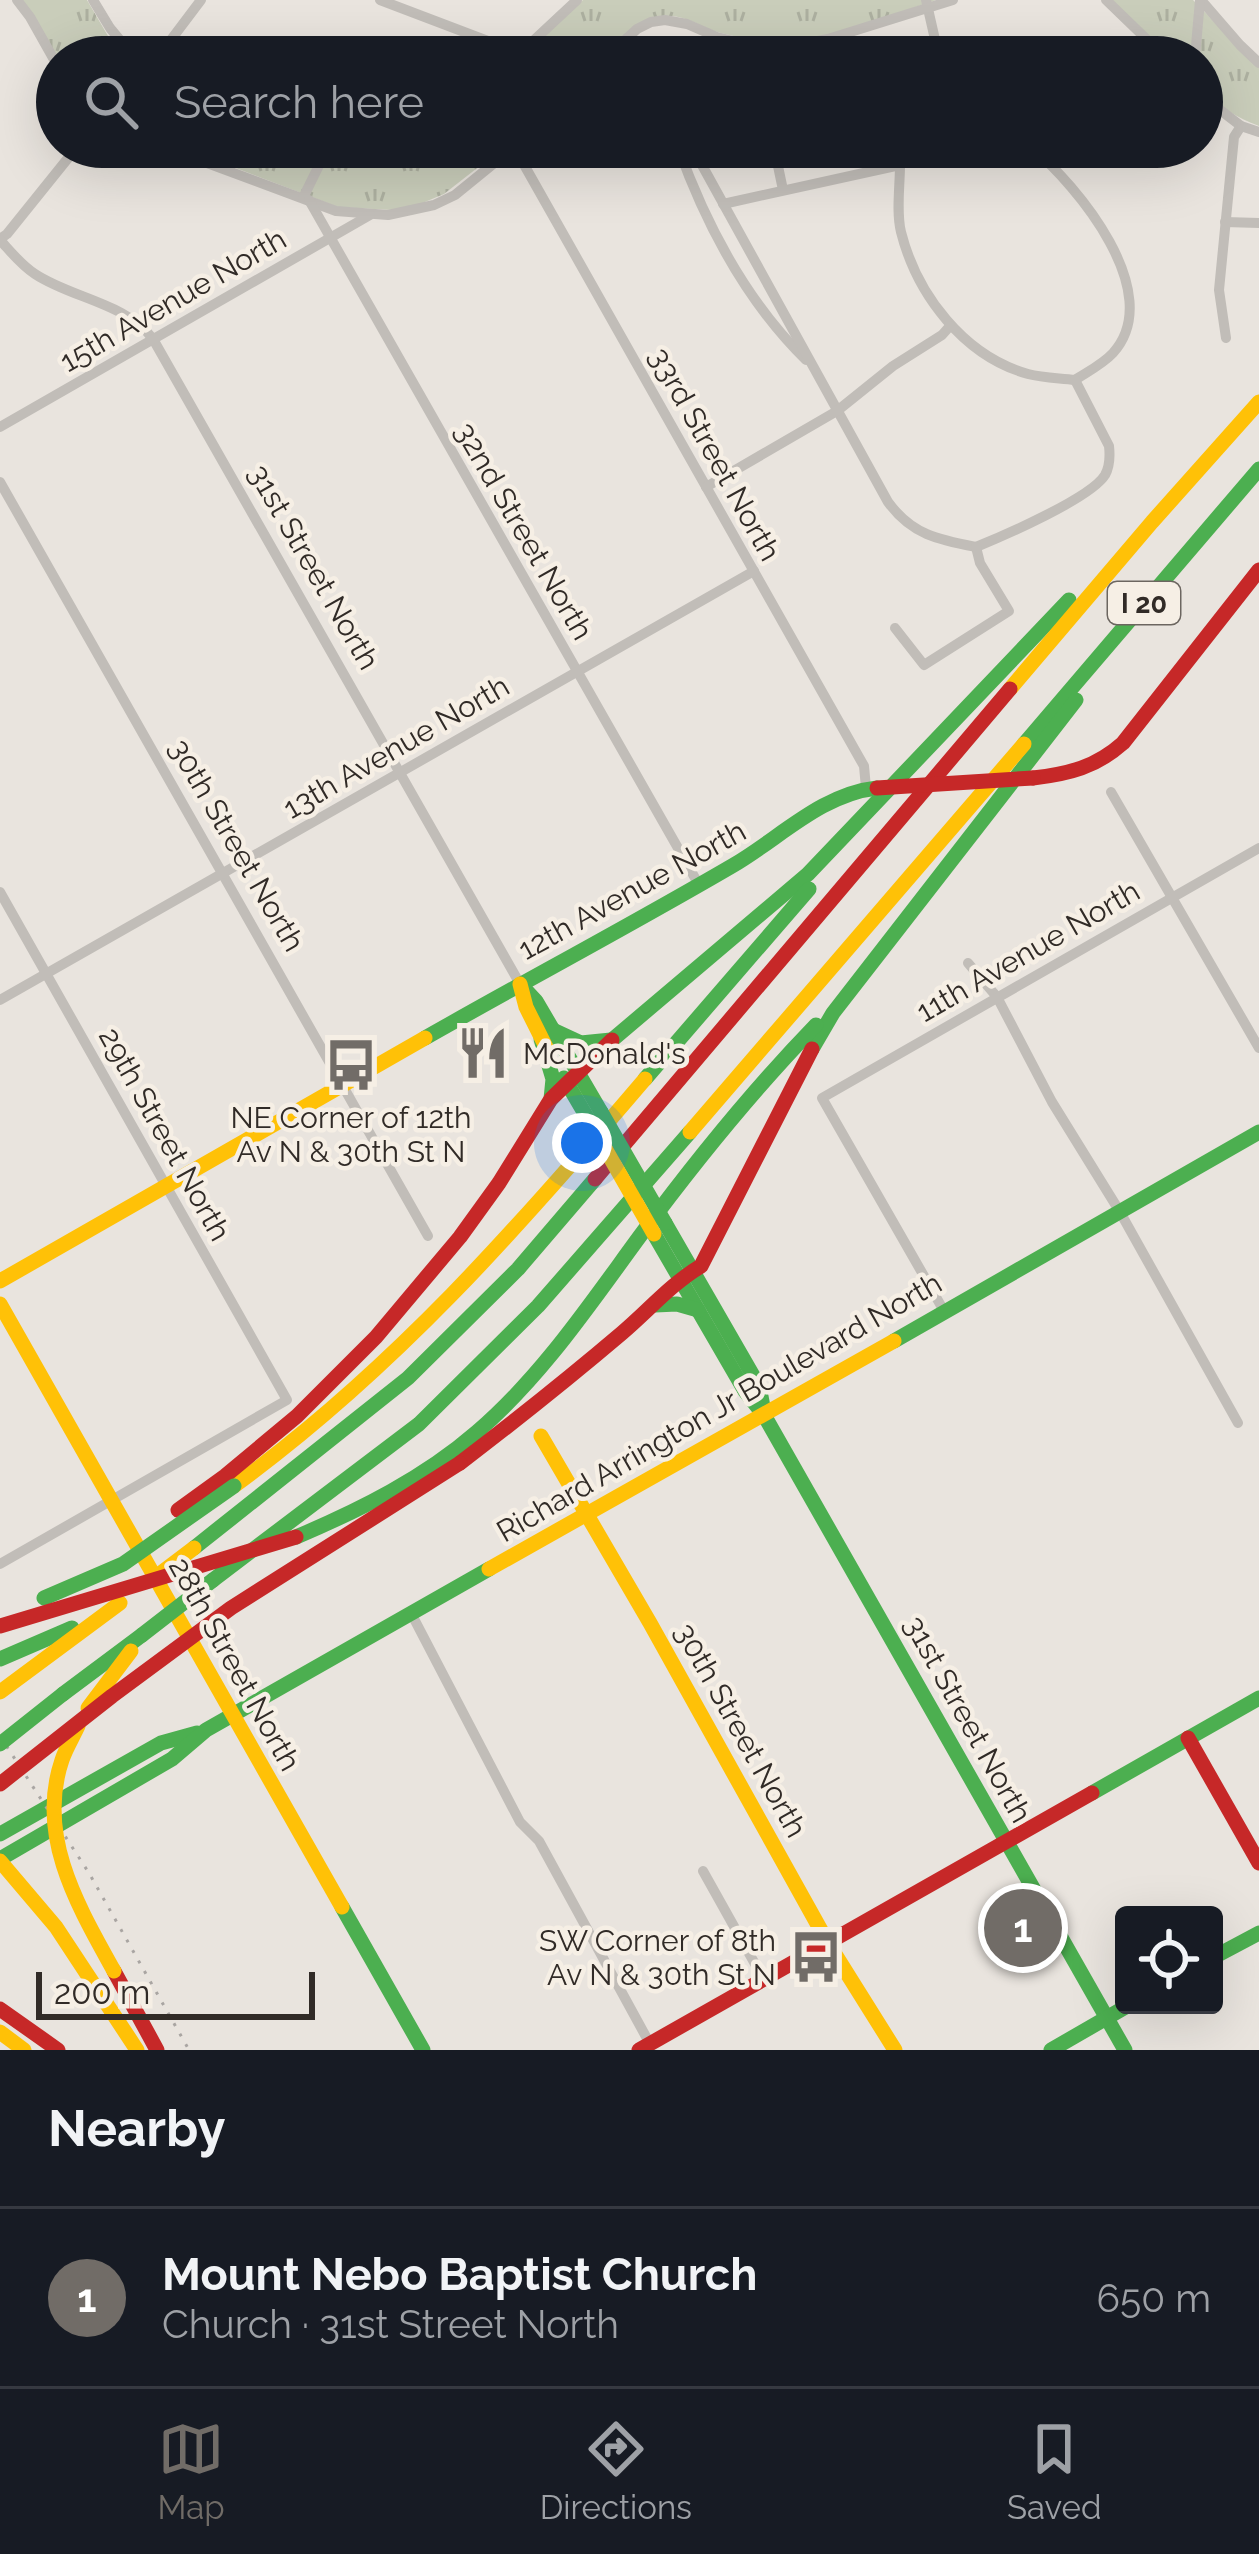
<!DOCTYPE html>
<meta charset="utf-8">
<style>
body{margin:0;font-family:Raleway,sans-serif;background:#242831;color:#f1f3f6}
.controls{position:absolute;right:36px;bottom:36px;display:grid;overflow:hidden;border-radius:12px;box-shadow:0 12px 48px #0002}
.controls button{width:108px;height:108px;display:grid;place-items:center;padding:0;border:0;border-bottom:3px solid #363941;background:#171b24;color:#f1f3f6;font:60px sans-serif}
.scale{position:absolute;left:36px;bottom:30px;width:279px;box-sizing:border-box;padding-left:12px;border:6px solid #312b27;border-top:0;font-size:33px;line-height:42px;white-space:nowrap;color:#312b27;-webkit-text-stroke:9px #f6efe5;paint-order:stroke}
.you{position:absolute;left:582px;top:1143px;width:42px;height:42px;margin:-30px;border:9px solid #fff;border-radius:50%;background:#1a73e8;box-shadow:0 0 0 18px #1a73e833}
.badge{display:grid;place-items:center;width:78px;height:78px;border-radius:50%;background:#716c67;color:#fff;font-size:39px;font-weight:700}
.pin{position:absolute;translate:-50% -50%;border:6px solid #fff;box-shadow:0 3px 12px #0006}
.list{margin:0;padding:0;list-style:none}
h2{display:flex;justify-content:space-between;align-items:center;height:156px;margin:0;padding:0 48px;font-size:51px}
h2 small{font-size:39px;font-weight:400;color:#9ea1a6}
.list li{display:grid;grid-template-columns:78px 1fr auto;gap:36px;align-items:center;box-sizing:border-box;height:180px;padding:0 48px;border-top:3px solid #363941}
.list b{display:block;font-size:45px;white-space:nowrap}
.list p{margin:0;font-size:39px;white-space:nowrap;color:#9ea1a6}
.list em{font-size:39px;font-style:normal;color:#9ea1a6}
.icon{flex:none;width:66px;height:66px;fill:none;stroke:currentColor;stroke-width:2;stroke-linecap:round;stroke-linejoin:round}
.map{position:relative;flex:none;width:1259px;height:2050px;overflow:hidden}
.search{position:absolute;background:#171b24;box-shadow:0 12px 48px #0002;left:36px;right:36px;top:36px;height:132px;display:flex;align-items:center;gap:30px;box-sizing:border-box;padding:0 42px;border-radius:66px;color:#9ea1a6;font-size:45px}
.sheet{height:336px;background:#171b24}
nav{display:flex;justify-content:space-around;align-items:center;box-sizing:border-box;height:168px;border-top:3px solid #363941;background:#171b24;font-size:33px;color:#9ea1a6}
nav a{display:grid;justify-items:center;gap:6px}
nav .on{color:#716c67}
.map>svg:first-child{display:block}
.park{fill:url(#park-tufts)}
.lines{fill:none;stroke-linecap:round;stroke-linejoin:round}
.street{stroke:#c1bdb8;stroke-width:10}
.fast{stroke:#4caf50;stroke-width:15}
.slow{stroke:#ffc107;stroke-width:15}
.jam{stroke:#c62828;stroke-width:15}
.rail{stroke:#a9a5a2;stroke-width:3;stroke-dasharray:3 9;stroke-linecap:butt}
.fast-bridge{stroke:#4caf50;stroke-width:15}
.slow-bridge{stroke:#ffc107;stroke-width:15}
.jam-bridge{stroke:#c62828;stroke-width:15}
.labels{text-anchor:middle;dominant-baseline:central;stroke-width:9;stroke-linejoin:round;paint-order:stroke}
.shield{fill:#f6efe5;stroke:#6c6660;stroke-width:3}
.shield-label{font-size:27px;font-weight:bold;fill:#312b27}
.street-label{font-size:30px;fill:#312b27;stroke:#f6efe5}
.poi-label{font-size:30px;fill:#312b27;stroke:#f6efe5;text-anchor:start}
</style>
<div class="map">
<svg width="1259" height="2050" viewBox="0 0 1259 2050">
<defs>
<pattern id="park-tufts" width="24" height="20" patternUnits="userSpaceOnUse" patternTransform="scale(3)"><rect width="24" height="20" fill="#c9cdba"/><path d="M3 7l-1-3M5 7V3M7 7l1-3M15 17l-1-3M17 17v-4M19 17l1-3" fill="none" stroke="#adb0a0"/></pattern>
</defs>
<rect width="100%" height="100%" fill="#e9e4de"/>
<g class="park">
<path d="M22 0H87L108 36 128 57H57Z"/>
<path d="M583 0H936C893 14 848 34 804 41 777 45 747 40 721 33 701 28 683 12 660 17 636 21 617 41 600 57H517Z"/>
<path d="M1112 0H1193L1259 68V126C1237 118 1218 106 1202 89V57H1169Z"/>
<path d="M181 147H341L367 157 408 150 412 147H504L444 194 420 204 392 210 338 207Z"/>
</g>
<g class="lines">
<g class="street">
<path d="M17 0 30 17 57 65"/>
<path d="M93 0 110 28 134 57"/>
<path d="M380 0 509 49 515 57"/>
<path d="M926 0 939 57"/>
<path d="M1106 0 1165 57"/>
<path d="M1201 0 1240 45 1259 63"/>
<path d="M627 38 638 57"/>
<path d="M158 57 201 0"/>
<path d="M516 57 577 0"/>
<path d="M607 57 637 29 651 22 665 20 687 24 717 37 749 45 787 47 828 39 953 0"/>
<path d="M1195 57 1200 0"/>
<path d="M1202 96 1241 126 1259 132"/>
<path d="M164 147 336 211 388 215 434 205 455 195 514 147"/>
<path d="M350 147 381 151 407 147"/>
<path d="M514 147 860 759 864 766 866 788"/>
<path d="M678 147C706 225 747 302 806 360"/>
<path d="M692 147 888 502C912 535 939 540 976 547"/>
<path d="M774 147 783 190"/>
<path d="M920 147 900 165C900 186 896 212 901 232 917 295 964 356 1028 374 1043 378 1059 378 1075 380 1087 372 1103 364 1113 353 1167 293 1077 185 1031 147"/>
<path d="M303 198 328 147"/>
<path d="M309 200 699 885"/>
<path d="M723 204 900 165"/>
<path d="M1225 222 1259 223"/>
<path d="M0 239 7 234 77 147"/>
<path d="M0 240C11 252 21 265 35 274 71 298 126 303 153 339L520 984"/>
<path d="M1226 338 1219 290 1234 137 1241 126"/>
<path d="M0 427 370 215"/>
<path d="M0 482 428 1236"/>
<path d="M706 487 837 411 893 366 942 335 950 326"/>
<path d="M976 547C1003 536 1091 498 1105 475 1110 466 1110 455 1109 446L1075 380"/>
<path d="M895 628 924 665 1009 611 980 563 976 547"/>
<path d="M1111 792 1259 1048"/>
<path d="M0 892 287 1400 0 1564"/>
<path d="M968 963 997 997 1052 1102 1120 1212 1238 1423"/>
<path d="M0 1000 754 571"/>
<path d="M944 1311 822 1098 1259 848"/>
<path d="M411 1613 520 1822 539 1841 650 2044"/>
<path d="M703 1871 764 1980"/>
</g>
<g class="fast">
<path d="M1024 744 1259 469"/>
<path d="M522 986 536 1001 601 1112"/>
<path d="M553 1030 581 1043 611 1040"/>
<path d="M425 1038C527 980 631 925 732 866 779 839 821 794 877 788"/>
<path d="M541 1039 553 1079 551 1099"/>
<path d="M612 1040 808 874 1069 600"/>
<path d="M812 1049 833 1013 1076 700"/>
<path d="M564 1078 591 1124"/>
<path d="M645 1079 809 889"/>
<path d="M665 1223 759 1386 764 1412"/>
<path d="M654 1234 745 1391 764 1415 1125 2050"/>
<path d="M655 1305 677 1304 698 1310"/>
<path d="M894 1341 1259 1132"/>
<path d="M296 1537C360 1510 424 1478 477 1432 542 1376 590 1304 640 1236 694 1163 753 1090 816 1025"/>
<path d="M194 1548 408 1378 518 1269 595 1179"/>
<path d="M213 1580 419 1424 538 1306 690 1132"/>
<path d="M0 1659 72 1628"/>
<path d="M63 1694 142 1635"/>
<path d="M1092 1793 1259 1698"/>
<path d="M0 1834 161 1743 197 1733"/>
<path d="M0 1859 172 1759 206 1730 489 1569"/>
<path d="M342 1907 423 2050"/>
<path d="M1214 1957 1259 1933"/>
<path d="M1051 2050 1129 2005"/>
</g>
<g class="slow">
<path d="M1010 689 1152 522 1259 402"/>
<path d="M520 984 526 1007 546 1047"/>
<path d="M690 1132 1024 744"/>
<path d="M0 1281 425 1038"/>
<path d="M0 1304 342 1907"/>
<path d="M541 1436 650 1623 828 1943 895 2050"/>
<path d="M234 1486C393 1370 518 1228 645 1079"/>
<path d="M489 1569 894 1341"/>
<path d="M0 1692 120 1603"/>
<path d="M88 1708 131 1651"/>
<path d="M0 1861 56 1927 137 2050"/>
<path d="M0 2032 24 2050"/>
</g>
<g class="jam">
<path d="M1033 778C1069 774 1096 767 1123 743L1259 570"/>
<path d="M595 1179 1010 689"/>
<path d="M460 1463C515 1421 569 1378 622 1333 649 1310 671 1284 701 1266L812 1049"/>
<path d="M178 1510 225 1476 297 1416 376 1337 460 1237 499 1183 551 1099 612 1040"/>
<path d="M1188 1738 1259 1863"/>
<path d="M114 1971 157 2050"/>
<path d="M0 2009 58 2050"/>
<path d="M639 2050 1092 1793"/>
</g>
<path class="rail" d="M0 1736 89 1873 189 2050"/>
<g class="fast-bridge">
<path d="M601 1112 665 1223"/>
<path d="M44 1598 123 1564 234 1486"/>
<path d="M142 1635 213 1580"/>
<path d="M0 1744 63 1694"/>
</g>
<g class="slow-bridge">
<path d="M591 1124 654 1234"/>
<path d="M161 1573 194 1548"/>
<path d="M78 1726C73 1737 66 1748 62 1760 36 1836 78 1906 114 1971"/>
</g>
<g class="jam-bridge">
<path d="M877 788 1033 778"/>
<path d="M0 1626 296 1537"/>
<path d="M0 1784 112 1696 231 1608 460 1463"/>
</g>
</g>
<defs>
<g id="restaurant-bare" transform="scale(4.14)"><path d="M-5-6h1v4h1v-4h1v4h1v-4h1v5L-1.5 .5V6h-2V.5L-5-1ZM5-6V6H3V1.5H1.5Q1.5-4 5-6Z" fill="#716c67" stroke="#f6efe5" stroke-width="2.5" paint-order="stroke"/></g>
<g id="bus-bare" transform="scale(4.14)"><path d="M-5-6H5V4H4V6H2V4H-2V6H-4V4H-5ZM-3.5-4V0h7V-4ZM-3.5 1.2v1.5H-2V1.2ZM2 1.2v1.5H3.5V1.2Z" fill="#716c67" stroke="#f6efe5" stroke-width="2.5" paint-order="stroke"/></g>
</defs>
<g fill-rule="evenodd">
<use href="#restaurant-bare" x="483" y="1053"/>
<use href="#bus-bare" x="351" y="1065"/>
<use href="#bus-bare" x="816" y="1957"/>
</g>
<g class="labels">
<rect class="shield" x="1108" y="582" width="72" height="42" rx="9"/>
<g class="shield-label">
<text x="1144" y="603">I 20</text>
</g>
<g class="street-label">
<text transform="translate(173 300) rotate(-30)">15th Avenue North</text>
<text transform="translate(715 454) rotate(61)">33rd Street North</text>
<text transform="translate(524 531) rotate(60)">32nd Street North</text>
<text transform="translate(314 567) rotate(60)">31st Street North</text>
<text transform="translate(396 747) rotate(-30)">13th Avenue North</text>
<text transform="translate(237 845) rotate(60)">30th Street North</text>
<text transform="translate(632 890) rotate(-29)">12th Avenue North</text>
<text transform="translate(1028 951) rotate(-30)">11th Avenue North</text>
<text transform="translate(165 1134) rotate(61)">29th Street North</text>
<text transform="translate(719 1407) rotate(-30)">Richard Arrington Jr Boulevard North</text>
<text transform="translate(235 1664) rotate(61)">28th Street North</text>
<text transform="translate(968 1719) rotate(61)">31st Street North</text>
<text transform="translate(741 1730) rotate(61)">30th Street North</text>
</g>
<g class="poi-label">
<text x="523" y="1053">McDonald's</text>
<text x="351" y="1117" text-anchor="middle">NE Corner of 12th<tspan x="351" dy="34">Av N &amp; 30th St N</tspan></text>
<text x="776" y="1940" text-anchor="end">SW Corner of 8th<tspan x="776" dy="34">Av N &amp; 30th St N</tspan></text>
</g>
</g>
</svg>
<div class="controls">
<button><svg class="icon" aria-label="locate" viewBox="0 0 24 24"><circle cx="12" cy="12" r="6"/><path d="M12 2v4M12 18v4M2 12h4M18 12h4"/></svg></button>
</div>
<div class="scale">200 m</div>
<div class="you"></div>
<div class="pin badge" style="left:1023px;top:1928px">1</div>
<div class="search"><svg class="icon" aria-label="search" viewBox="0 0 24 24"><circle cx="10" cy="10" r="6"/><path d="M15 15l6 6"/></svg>Search here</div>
</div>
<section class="sheet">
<h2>Nearby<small></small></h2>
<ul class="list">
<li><span class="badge">1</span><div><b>Mount Nebo Baptist Church</b><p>Church · 31st Street North</p></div><em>650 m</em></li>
</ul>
</section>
<nav>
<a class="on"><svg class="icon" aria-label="map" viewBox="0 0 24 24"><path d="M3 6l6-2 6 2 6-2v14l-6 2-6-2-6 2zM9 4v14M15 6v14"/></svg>Map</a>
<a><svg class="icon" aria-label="directions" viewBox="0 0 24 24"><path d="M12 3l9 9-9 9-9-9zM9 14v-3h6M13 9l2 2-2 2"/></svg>Directions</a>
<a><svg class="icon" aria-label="saved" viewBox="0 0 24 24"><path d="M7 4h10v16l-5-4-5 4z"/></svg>Saved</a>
</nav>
